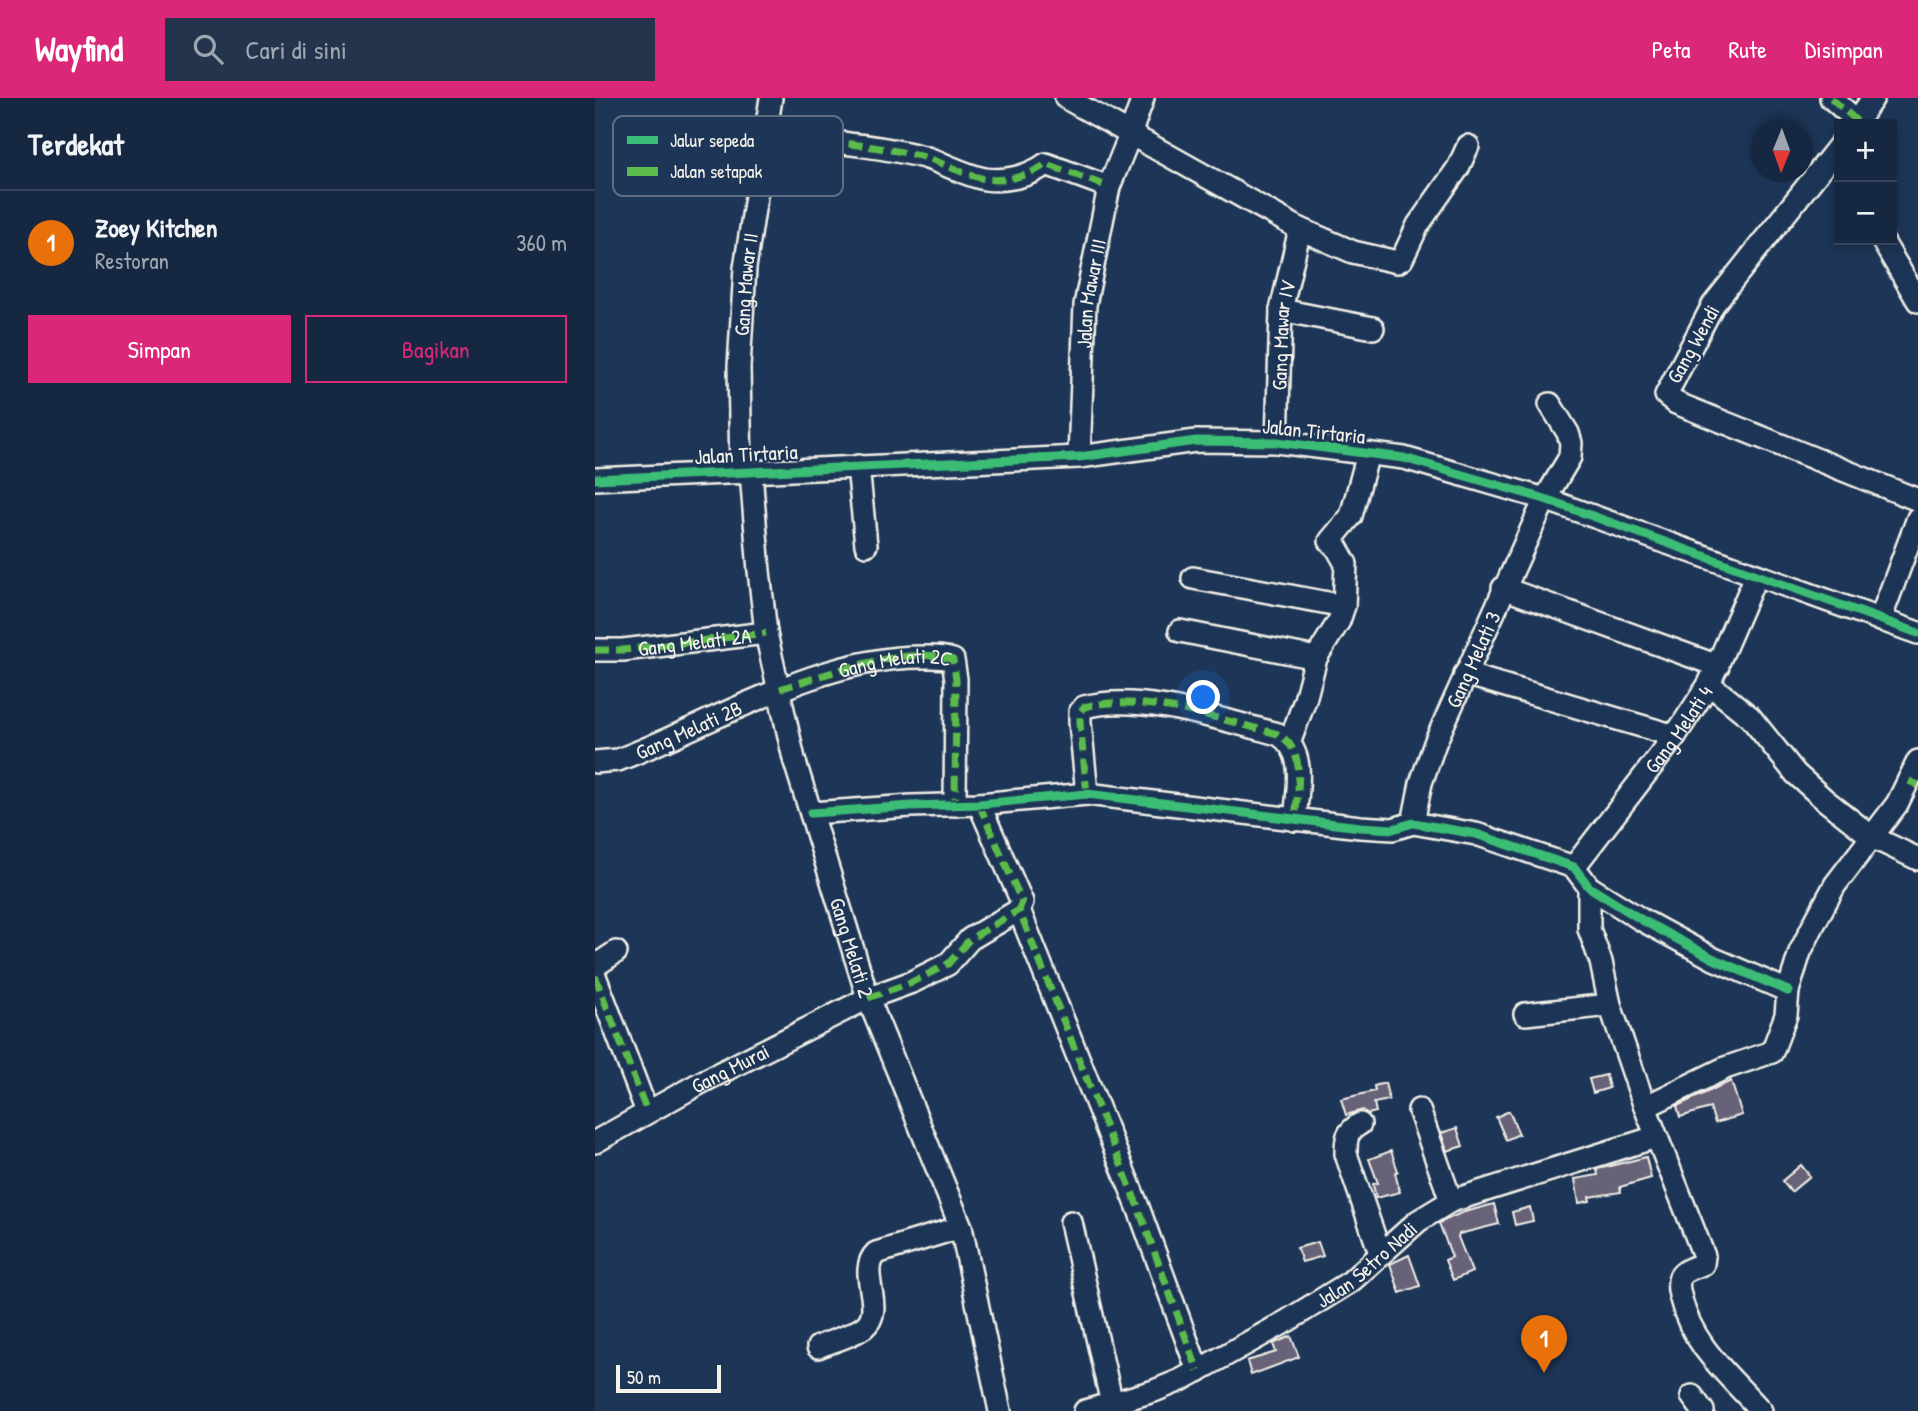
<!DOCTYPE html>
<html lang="id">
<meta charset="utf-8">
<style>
body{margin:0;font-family:"Patrick Hand",sans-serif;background:#23344c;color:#f1f3f6}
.controls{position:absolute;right:21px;top:21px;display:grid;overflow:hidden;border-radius:0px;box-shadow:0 4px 10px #0003}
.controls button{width:63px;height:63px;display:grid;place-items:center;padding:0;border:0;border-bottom:2px solid #35445a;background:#162841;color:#f1f3f6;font:35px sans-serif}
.compass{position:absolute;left:1155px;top:21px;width:63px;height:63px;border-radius:50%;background:#162841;box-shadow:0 4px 10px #0003;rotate:181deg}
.scale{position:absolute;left:21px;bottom:18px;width:105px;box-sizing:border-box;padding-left:7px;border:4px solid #f4f1e8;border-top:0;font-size:19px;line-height:24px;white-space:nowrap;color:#f4f1e8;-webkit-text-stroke:5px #1d3557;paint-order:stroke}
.you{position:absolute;left:609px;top:600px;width:24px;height:24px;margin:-18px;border:5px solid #fff;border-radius:50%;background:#1a73e8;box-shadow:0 0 0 10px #1a73e833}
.badge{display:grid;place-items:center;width:46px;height:46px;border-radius:50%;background:#db2777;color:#fff;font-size:23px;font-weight:700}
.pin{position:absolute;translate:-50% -58px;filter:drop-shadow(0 2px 4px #0008)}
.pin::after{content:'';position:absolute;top:37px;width:24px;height:21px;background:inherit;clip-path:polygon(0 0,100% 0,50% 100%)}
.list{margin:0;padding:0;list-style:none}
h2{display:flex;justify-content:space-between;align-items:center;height:91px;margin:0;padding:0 28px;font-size:30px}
h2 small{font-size:23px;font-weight:400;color:#9ea6b1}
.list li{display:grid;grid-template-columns:46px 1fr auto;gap:21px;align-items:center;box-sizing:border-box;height:105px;padding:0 28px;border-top:2px solid #35445a}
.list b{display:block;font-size:26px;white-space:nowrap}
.list p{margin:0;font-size:23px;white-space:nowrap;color:#9ea6b1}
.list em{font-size:23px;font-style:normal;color:#9ea6b1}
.actions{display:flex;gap:14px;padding:21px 28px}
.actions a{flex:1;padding:16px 0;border:2px solid #db2777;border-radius:0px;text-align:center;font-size:24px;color:#db2777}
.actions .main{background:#db2777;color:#fff}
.icon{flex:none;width:38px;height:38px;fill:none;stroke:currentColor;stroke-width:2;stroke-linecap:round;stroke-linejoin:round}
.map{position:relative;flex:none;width:1323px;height:1313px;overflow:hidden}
header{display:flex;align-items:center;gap:42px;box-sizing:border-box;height:98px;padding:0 35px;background:#db2777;color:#fff}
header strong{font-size:33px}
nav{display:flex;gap:38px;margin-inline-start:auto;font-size:24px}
.search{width:490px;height:63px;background:#23344c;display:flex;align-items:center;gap:18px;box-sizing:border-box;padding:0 24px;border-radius:0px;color:#9ea6b1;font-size:26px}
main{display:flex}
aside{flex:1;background:#162841}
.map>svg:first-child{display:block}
.building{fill:#686278;stroke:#f4f1e8;stroke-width:2}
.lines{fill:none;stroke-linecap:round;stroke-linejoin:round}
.minor-casing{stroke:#f4f1e8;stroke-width:26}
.minor{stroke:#1d3557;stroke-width:21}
.quiet{stroke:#5cbc4b;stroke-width:7;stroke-dasharray:14 7;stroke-linecap:butt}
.cycleway-casing{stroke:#1d3557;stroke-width:13}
.cycleway{stroke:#3abd76;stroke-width:9}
.labels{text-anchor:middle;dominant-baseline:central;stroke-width:5;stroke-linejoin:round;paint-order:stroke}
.street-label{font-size:21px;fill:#f4f1e8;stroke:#1d3557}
.key{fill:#1d3557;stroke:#5e6d82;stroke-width:2}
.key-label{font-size:19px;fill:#f4f1e8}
</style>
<header>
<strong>Wayfind</strong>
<div class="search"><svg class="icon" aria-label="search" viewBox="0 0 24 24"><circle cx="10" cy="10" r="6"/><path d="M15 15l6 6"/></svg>Cari di sini</div>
<nav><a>Peta</a><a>Rute</a><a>Disimpan</a></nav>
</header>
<main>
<aside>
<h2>Terdekat<small></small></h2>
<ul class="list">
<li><span class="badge" style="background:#e8710a">1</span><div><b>Zoey Kitchen</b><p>Restoran</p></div><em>360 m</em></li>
</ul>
<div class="actions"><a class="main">Simpan</a><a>Bagikan</a></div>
</aside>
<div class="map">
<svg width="1323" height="1313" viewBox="0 0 1323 1313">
<rect width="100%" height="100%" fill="#1d3557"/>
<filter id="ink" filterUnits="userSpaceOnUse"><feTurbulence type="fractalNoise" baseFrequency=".0143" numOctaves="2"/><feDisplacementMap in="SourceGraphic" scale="14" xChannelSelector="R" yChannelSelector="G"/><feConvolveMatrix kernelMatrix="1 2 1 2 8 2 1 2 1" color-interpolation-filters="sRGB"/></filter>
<g filter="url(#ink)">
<g class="building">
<path d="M1011 977 1014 990 998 995 994 981Z"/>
<path d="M1136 983 1147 1017 1120 1025 1115 1010 1085 1019 1082 1008Z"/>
<path d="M790 985 794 1002 779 1005 781 1014 773 1016 768 1012 751 1017 746 1001 780 993 779 988Z"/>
<path d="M914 1013 924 1036 911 1042 901 1019Z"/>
<path d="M862 1030 868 1048 852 1053 846 1035Z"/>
<path d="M796 1053 803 1073 800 1075 805 1094 781 1100 778 1086 783 1085 774 1061Z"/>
<path d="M1051 1059 1056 1080 1025 1089 1026 1094 994 1099 995 1103 984 1105 980 1081 1003 1077 1002 1071 1007 1070Z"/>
<path d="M1206 1067 1215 1078 1196 1094 1187 1083Z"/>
<path d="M899 1106 904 1126 864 1136 863 1139 877 1174 858 1182 850 1162 857 1159 844 1125 866 1115Z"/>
<path d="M935 1109 938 1123 920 1127 917 1114Z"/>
<path d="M723 1144 728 1158 707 1164 702 1150Z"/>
<path d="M814 1157 825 1188 805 1195 795 1166Z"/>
<path d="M696 1238 704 1259 656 1277 652 1263 681 1254 678 1246Z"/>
</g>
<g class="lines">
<g class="minor-casing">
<g id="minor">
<path d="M471 0 705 131 758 154 802 164 807 161 823 127 863 70 873 48"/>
<path d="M1236 0 1262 23"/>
<path d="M1260 26 1278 0"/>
<path d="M170 37C223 43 277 46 329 59 349 65 369 77 390 81 410 84 435 78 451 66L514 89"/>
<path d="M1244 48 1118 207 1071 297 1081 305 1323 402"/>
<path d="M1287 142 1323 203"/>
<path d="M686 212 778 230"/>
<path id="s1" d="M682 344 686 212 705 131"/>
<path id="s2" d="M484 359 490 207 514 89 535 37 548 0"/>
<path d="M263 368 271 447"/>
<path id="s3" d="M156 374 164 473 171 535 199 661 273 900 366 1129 405 1313"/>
<path id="s4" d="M146 375 144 269 150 170 176 0"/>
<path d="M0 381 484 359 601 343 682 344 809 360 950 401 1323 535"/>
<path d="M598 480 749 508"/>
<path d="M908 490 1123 568"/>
<path d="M1285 522 1323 420"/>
<path d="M585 533 721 560"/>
<path d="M0 552H28L171 535"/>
<path d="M870 576 1080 638"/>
<path d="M1114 586 1155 619 1201 676 1230 702 1277 739 1323 761"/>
<path d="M695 643 710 602 721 560 744 523 749 508 751 466 742 450 735 443 756 418 773 356"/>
<path id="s5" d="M0 664 23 662C118 626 222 559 327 559 338 559 348 558 358 562L361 581 360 707"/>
<path d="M492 696 485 624V614L489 609C545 594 627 622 683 636 713 653 702 693 700 722"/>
<path d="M384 706 427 804 424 812 543 1109 603 1273"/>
<path d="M216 715 316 708 384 706 492 696 765 729 798 731 818 725 881 736 979 769 994 789 1047 822 1119 861 1193 893"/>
<path id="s6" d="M818 725 826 685 840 645 950 401 975 359 976 345 973 335 955 306"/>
<path id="s7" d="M979 769 1080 638 1114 586 1161 478"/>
<path d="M994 789V831L1006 864 1015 907 1050 1009 1109 1158 1108 1166C1100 1169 1089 1172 1085 1179 1082 1186 1084 1194 1086 1201 1097 1248 1135 1278 1166 1313"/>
<path d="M0 868 21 854"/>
<path d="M0 878 52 1014"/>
<path d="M930 916 1015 907"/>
<path d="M1050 1009 1130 970 1177 954 1191 917 1193 893 1205 854 1220 824 1240 787 1302 706 1323 663"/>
<path d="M824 1012 856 1103"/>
<path d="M765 1026C751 1034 751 1041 751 1056L785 1155"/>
<path id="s8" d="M0 1044 107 984 273 900 317 884 353 866 375 841 424 812"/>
<path d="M476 1124 517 1306"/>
<path d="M223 1249C237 1243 257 1238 269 1229 292 1211 261 1174 281 1155L366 1129"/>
<path d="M1097 1298 1108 1313"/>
<path id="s9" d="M490 1313 559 1293 586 1282 692 1223 755 1184 823 1123 856 1103 1061 1039"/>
</g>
</g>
<use href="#minor" class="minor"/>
<g class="quiet">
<path d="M1236 0 1262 23"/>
<path d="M170 37C223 43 277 46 329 59 349 65 369 77 390 81 410 84 435 78 451 66L514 89"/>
<path id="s10" d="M0 552H28L171 535"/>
<path id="s11" d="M185 591C226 578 317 545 358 562L361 581 360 707"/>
<path d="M1314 683 1323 687"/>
<path d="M492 696 485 624V614L489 609C545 594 627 622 683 636 713 653 702 693 700 722"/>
<path d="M384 706 427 804 424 812 543 1109 603 1273"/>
<path d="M0 878 52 1014"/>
<path d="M273 900 317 884 353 866 375 841 424 812"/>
</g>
<g class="cycleway-casing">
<g id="cycleway">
<path d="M0 381 484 359 601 343 682 344 809 360 950 401 1323 535"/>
<path d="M216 715 316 708 384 706 492 696 765 729 798 731 818 725 881 736 979 769 994 789 1047 822 1119 861 1193 893"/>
</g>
</g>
<use href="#cycleway" class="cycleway"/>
</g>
</g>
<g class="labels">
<g class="street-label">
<text stroke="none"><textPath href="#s4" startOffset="189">Gang Mawar II</textPath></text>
<text stroke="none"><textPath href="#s2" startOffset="164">Jalan Mawar III</textPath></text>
<text stroke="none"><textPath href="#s1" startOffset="107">Gang Mawar IV</textPath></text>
<text transform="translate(1098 246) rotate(-61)">Gang Wendi</text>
<text transform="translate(719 333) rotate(6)">Jalan Tirtaria</text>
<text transform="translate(151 356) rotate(-3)">Jalan Tirtaria</text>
<text stroke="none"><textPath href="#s10" startOffset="100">Gang Melati 2A</textPath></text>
<text stroke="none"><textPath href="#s6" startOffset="175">Gang Melati 3</textPath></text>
<text stroke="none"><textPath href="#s11" startOffset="119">Gang Melati 2C</textPath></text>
<text stroke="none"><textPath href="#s7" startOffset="173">Gang Melati 4</textPath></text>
<text stroke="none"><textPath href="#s5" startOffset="100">Gang Melati 2B</textPath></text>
<text stroke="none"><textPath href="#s3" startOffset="488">Gang Melati 2</textPath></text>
<text stroke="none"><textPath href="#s8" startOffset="154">Gang Murai</textPath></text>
<text stroke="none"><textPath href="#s9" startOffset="320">Jalan Setro Nadi</textPath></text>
</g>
</g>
<rect x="18" y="18" width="230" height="80" rx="10" class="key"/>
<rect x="32" y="38" width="31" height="8" fill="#3abd76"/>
<rect x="32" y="69" width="31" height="9" fill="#5cbc4b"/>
<g class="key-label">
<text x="75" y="49">Jalur sepeda</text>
<text x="75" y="80">Jalan setapak</text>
</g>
</svg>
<div class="controls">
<button>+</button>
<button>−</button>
</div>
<svg class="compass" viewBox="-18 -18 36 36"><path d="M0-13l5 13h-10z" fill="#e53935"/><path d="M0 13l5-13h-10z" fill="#9ea6b1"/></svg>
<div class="scale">50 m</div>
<div class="you"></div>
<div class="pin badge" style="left:949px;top:1275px;background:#e8710a">1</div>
</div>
</main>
